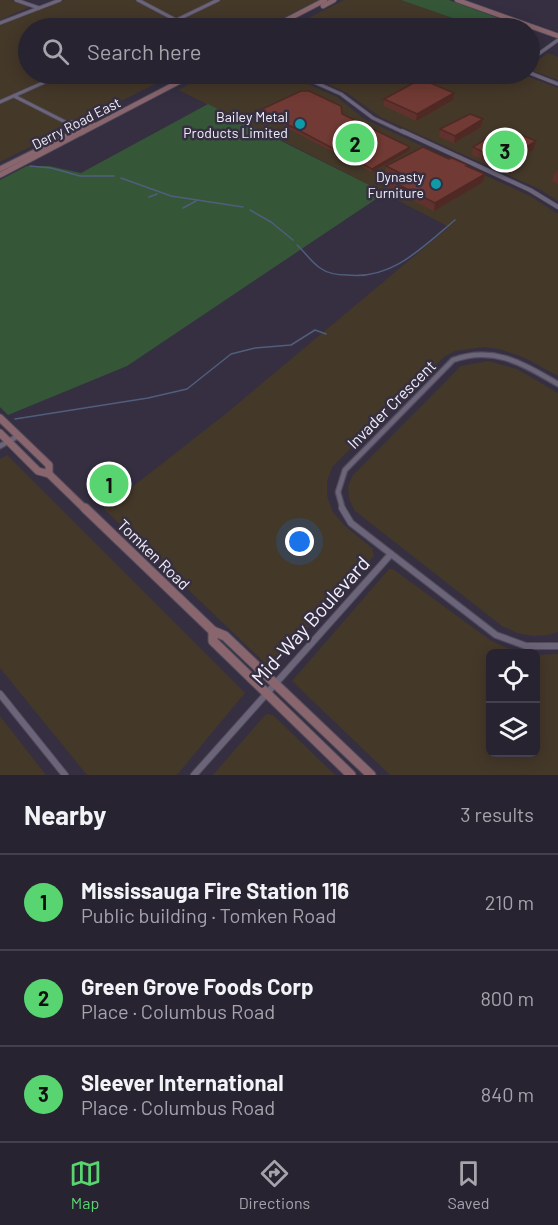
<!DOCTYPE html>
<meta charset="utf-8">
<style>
body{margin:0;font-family:Barlow,sans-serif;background:#302b39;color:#f1f3f6}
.controls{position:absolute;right:18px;bottom:18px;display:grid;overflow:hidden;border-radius:9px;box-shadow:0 3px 15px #0003}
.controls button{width:54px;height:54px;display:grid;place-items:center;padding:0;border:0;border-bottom:2px solid #44404d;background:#282331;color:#f1f3f6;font:30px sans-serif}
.you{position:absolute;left:300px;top:542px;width:21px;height:21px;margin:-15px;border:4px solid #fff;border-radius:50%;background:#1a73e8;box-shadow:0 0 0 9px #1a73e833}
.badge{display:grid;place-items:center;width:39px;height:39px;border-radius:50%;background:#58d570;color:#111;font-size:20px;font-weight:700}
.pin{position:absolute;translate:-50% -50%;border:3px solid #fff;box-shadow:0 2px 6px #0006}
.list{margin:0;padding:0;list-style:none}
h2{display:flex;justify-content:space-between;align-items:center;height:78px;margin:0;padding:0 24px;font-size:26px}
h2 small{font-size:20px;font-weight:400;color:#a5a4ab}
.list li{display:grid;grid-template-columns:39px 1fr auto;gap:18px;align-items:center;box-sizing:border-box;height:96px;padding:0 24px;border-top:2px solid #44404d}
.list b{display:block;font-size:22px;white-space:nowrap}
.list p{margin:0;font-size:20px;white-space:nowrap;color:#a5a4ab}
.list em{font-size:20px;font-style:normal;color:#a5a4ab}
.icon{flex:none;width:33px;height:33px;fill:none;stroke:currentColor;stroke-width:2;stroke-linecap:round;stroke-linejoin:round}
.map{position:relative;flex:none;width:558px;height:775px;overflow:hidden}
.search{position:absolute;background:#282331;box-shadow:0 3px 15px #0003;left:18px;right:18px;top:18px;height:66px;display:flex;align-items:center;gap:15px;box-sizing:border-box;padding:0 21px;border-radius:33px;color:#a5a4ab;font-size:22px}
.sheet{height:366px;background:#282331}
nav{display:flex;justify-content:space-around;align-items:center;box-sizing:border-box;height:84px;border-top:2px solid #44404d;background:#282331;font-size:16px;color:#a5a4ab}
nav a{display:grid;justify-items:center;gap:3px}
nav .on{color:#58d570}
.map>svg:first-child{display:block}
.industrial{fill:#443829}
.green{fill:#355738}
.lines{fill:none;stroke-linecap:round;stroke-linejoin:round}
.stream{stroke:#505e7d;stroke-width:1.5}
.street-far3-casing{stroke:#504b5b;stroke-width:4.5}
.street-far2-casing{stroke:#504b5b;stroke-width:5}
.street-far1-casing{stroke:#504b5b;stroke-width:7}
.street-casing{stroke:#504b5b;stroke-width:8}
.secondary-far3-casing{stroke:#504b5b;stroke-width:6}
.secondary-far2-casing{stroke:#504b5b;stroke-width:7}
.secondary-far1-casing{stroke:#504b5b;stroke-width:9}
.secondary-casing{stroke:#504b5b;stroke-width:11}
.street-far3{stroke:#6c657a;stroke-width:3}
.street-far2{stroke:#6c657a;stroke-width:4}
.street-far1{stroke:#6c657a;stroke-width:4.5}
.street{stroke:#6c657a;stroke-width:6}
.secondary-far3{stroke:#89656d;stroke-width:4.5}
.secondary-far2{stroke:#89656d;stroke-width:5}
.secondary-far1{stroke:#89656d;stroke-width:7}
.secondary{stroke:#89656d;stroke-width:9}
.wall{fill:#61322d}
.shaded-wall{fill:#4f2924}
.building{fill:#713a34;stroke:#4f2924;stroke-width:1.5}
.culture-dot{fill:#0f9aa8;stroke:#352f41;stroke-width:2}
.labels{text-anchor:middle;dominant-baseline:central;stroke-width:5;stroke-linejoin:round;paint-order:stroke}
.far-poi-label{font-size:14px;fill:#f2effb;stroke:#352f41;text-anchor:end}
.far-street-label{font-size:14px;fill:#f2effb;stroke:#352f41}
.street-label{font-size:16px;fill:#f2effb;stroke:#352f41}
.near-street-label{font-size:20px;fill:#f2effb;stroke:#352f41}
</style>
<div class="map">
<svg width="558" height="775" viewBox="0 0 558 775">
<rect width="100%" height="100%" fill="#352f41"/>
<g class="industrial">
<path d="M0 0H11L29 7 0 20Z"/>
<path d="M65 0H319L263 28H28V74H175L0 162V25Z"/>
<path d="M344 0H401L481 28H421L403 25 390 28H289Z"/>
<path d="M548 53 558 57V80L530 70V66Z"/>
<path d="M207 74H285L337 97 364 119 530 196 558 214V376L525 358 499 349 484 347 455 351 444 357 333 466 327 481V496L333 512 345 526 372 548 374 556 276 663 267 665 104 509 223 416 449 227 303 151 178 90Z"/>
<path d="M330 74H521L558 88V201L539 189 380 117 347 93 319 80Z"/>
<path d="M488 361 517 369 558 393V632L549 635 533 636 517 633 502 626 355 511 349 499 348 486 353 475 461 366Z"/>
<path d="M7 455 245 693 177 775H87L0 668V459Z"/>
<path d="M389 569H393L490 640 513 651 527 653 490 654V752H536V655L558 654V775H390L292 681Z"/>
<path d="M266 714 273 715 335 775H213Z"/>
<path d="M0 716 46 775H0Z"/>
</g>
<g class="green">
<path d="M401 0H449L525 28H481Z"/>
<path d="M208 104 385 193 127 366 8 415 0 407V180L27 166H49L81 173Z"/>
</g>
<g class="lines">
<g class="stream">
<path d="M30 166 51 168 80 176H114"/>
<path d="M121 178 171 196 243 207"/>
<path d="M149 197 157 194"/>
<path d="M183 208 196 201"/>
<path d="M250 210 271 222 293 240"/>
<path d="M297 245C305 252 311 262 320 268 327 273 338 275 347 275 392 280 423 247 455 220"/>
<path d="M15 419 148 398 187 389 231 354 255 348 291 345 315 330 326 334"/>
</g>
<g class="street-far3-casing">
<g id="street-far3">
<path d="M16 0 39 8"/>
<path d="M138 0 191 28"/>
<path d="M0 23 60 0"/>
<path d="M160 28 218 0"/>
<path d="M398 28H414"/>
<path d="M530 60 558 40"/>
<path d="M530 73 558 84"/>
<path d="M296 74 341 94 373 118 405 133"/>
<path d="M311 80 322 74"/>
<path d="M14 96 81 130"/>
<path d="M0 102 63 74"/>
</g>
</g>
<g class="street-far2-casing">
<path id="street-far2" d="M402 131 530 190 558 207"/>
</g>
<g class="street-far1-casing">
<g id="street-far1">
<path d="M0 446 18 436"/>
<path d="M343 510 338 492 345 470 453 360C494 345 523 364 558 384"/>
</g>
</g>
<g class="street-casing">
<g id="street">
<path d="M342 508 351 523 496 635 526 646H558"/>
<path d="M0 694 65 775"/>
<path d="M194 775 391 554"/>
</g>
</g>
<g class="secondary-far3-casing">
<g id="secondary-far3">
<path d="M457 0 558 36"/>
<path d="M323 6 334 0"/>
<path d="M271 28 325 0"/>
<path d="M68 123 88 122"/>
<path d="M74 133 93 123"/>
<path d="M81 133 194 74"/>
</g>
</g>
<g class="secondary-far2-casing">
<g id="secondary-far2">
<path d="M0 169 77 131"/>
<path d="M0 175 84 131"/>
</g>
</g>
<g class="secondary-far1-casing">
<g id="secondary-far1">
<path d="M0 418 49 465V474"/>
<path d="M0 433 38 471 49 474 86 510"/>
</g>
</g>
<g class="secondary-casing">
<g id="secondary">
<path d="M85 508 213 631 225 636 371 775"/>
<path d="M213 631V641L351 775"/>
</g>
</g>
<use href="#street-far3" class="street-far3"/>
<use href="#street-far2" class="street-far2"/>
<use href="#street-far1" class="street-far1"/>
<use href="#street" class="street"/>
<use href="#secondary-far3" class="secondary-far3"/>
<use href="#secondary-far2" class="secondary-far2"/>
<use href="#secondary-far1" class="secondary-far1"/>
<use href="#secondary" class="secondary"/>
</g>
<g class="wall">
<path d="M454 93 453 100 416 121 384 106V99Z"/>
<path d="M260 110 342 114 410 150 372 172 260 114Z"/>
<path d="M483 119 481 127 454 143 439 137 440 129Z"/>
<path d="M536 141 534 149 507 165 487 156 482 159 472 155 473 147Z"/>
<path d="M386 166 468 167 483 182 434 211 386 187 387 179 391 177 385 174Z"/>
<path d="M558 170V184L552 181 554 174Z"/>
</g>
<g class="shaded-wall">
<path d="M454 93 453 100 416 121 417 114Z"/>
<path d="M483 119 481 127 454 143 455 136Z"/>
<path d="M536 141 534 149 507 165 509 158Z"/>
<path d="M410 147V150L372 172V169Z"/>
<path d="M488 149 487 156 482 159 483 152Z"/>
<path d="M485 174 483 182 434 211 435 203Z"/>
</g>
<g class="building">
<path d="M421 79 454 93 417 114 384 99Z"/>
<path d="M301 91H309L341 106 342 114 410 147 372 169 260 110Z"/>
<path d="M470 114 483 119 455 136 440 129Z"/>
<path d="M504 128 536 141 509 158 488 149 483 152 473 147Z"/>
<path d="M423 147 449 159 452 158 468 165 466 166 485 174 435 203 387 179 400 173 386 166Z"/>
</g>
<g class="culture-dot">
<circle cx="300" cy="124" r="6"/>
<circle cx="436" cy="184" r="6"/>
</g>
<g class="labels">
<g class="far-poi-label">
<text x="288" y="116">Bailey Metal<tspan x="288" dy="16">Products Limited</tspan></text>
<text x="424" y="176">Dynasty<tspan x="424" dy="16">Furniture</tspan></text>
</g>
<g class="far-street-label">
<text transform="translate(76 123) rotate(-27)">Derry Road East</text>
</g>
<g class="street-label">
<text transform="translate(391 404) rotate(-45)">Invader Crescent</text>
<text transform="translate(154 554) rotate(44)">Tomken Road</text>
</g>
<g class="near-street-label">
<text transform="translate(310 620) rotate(-48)">Mid-Way Boulevard</text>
</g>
</g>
</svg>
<div class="controls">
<button><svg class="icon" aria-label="locate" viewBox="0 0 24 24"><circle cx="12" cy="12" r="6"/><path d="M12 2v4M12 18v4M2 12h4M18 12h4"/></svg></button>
<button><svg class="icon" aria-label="layers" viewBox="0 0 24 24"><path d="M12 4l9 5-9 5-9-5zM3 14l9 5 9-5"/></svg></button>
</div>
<div class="you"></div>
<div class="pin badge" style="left:109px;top:484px">1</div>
<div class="pin badge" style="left:355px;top:143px">2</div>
<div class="pin badge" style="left:505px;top:150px">3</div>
<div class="search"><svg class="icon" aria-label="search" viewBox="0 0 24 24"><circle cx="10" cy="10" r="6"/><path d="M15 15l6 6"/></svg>Search here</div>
</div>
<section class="sheet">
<h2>Nearby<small>3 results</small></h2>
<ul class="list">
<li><span class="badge">1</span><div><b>Mississauga Fire Station 116</b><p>Public building · Tomken Road</p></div><em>210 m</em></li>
<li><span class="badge">2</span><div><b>Green Grove Foods Corp</b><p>Place · Columbus Road</p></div><em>800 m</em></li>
<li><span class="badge">3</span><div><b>Sleever International</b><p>Place · Columbus Road</p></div><em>840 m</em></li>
</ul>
</section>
<nav>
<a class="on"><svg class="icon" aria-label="map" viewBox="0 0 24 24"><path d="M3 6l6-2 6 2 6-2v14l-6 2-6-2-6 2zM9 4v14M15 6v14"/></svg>Map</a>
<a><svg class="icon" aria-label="directions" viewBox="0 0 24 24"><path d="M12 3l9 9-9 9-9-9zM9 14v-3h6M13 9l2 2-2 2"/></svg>Directions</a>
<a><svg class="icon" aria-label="saved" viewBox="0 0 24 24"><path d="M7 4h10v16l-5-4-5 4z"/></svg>Saved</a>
</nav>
